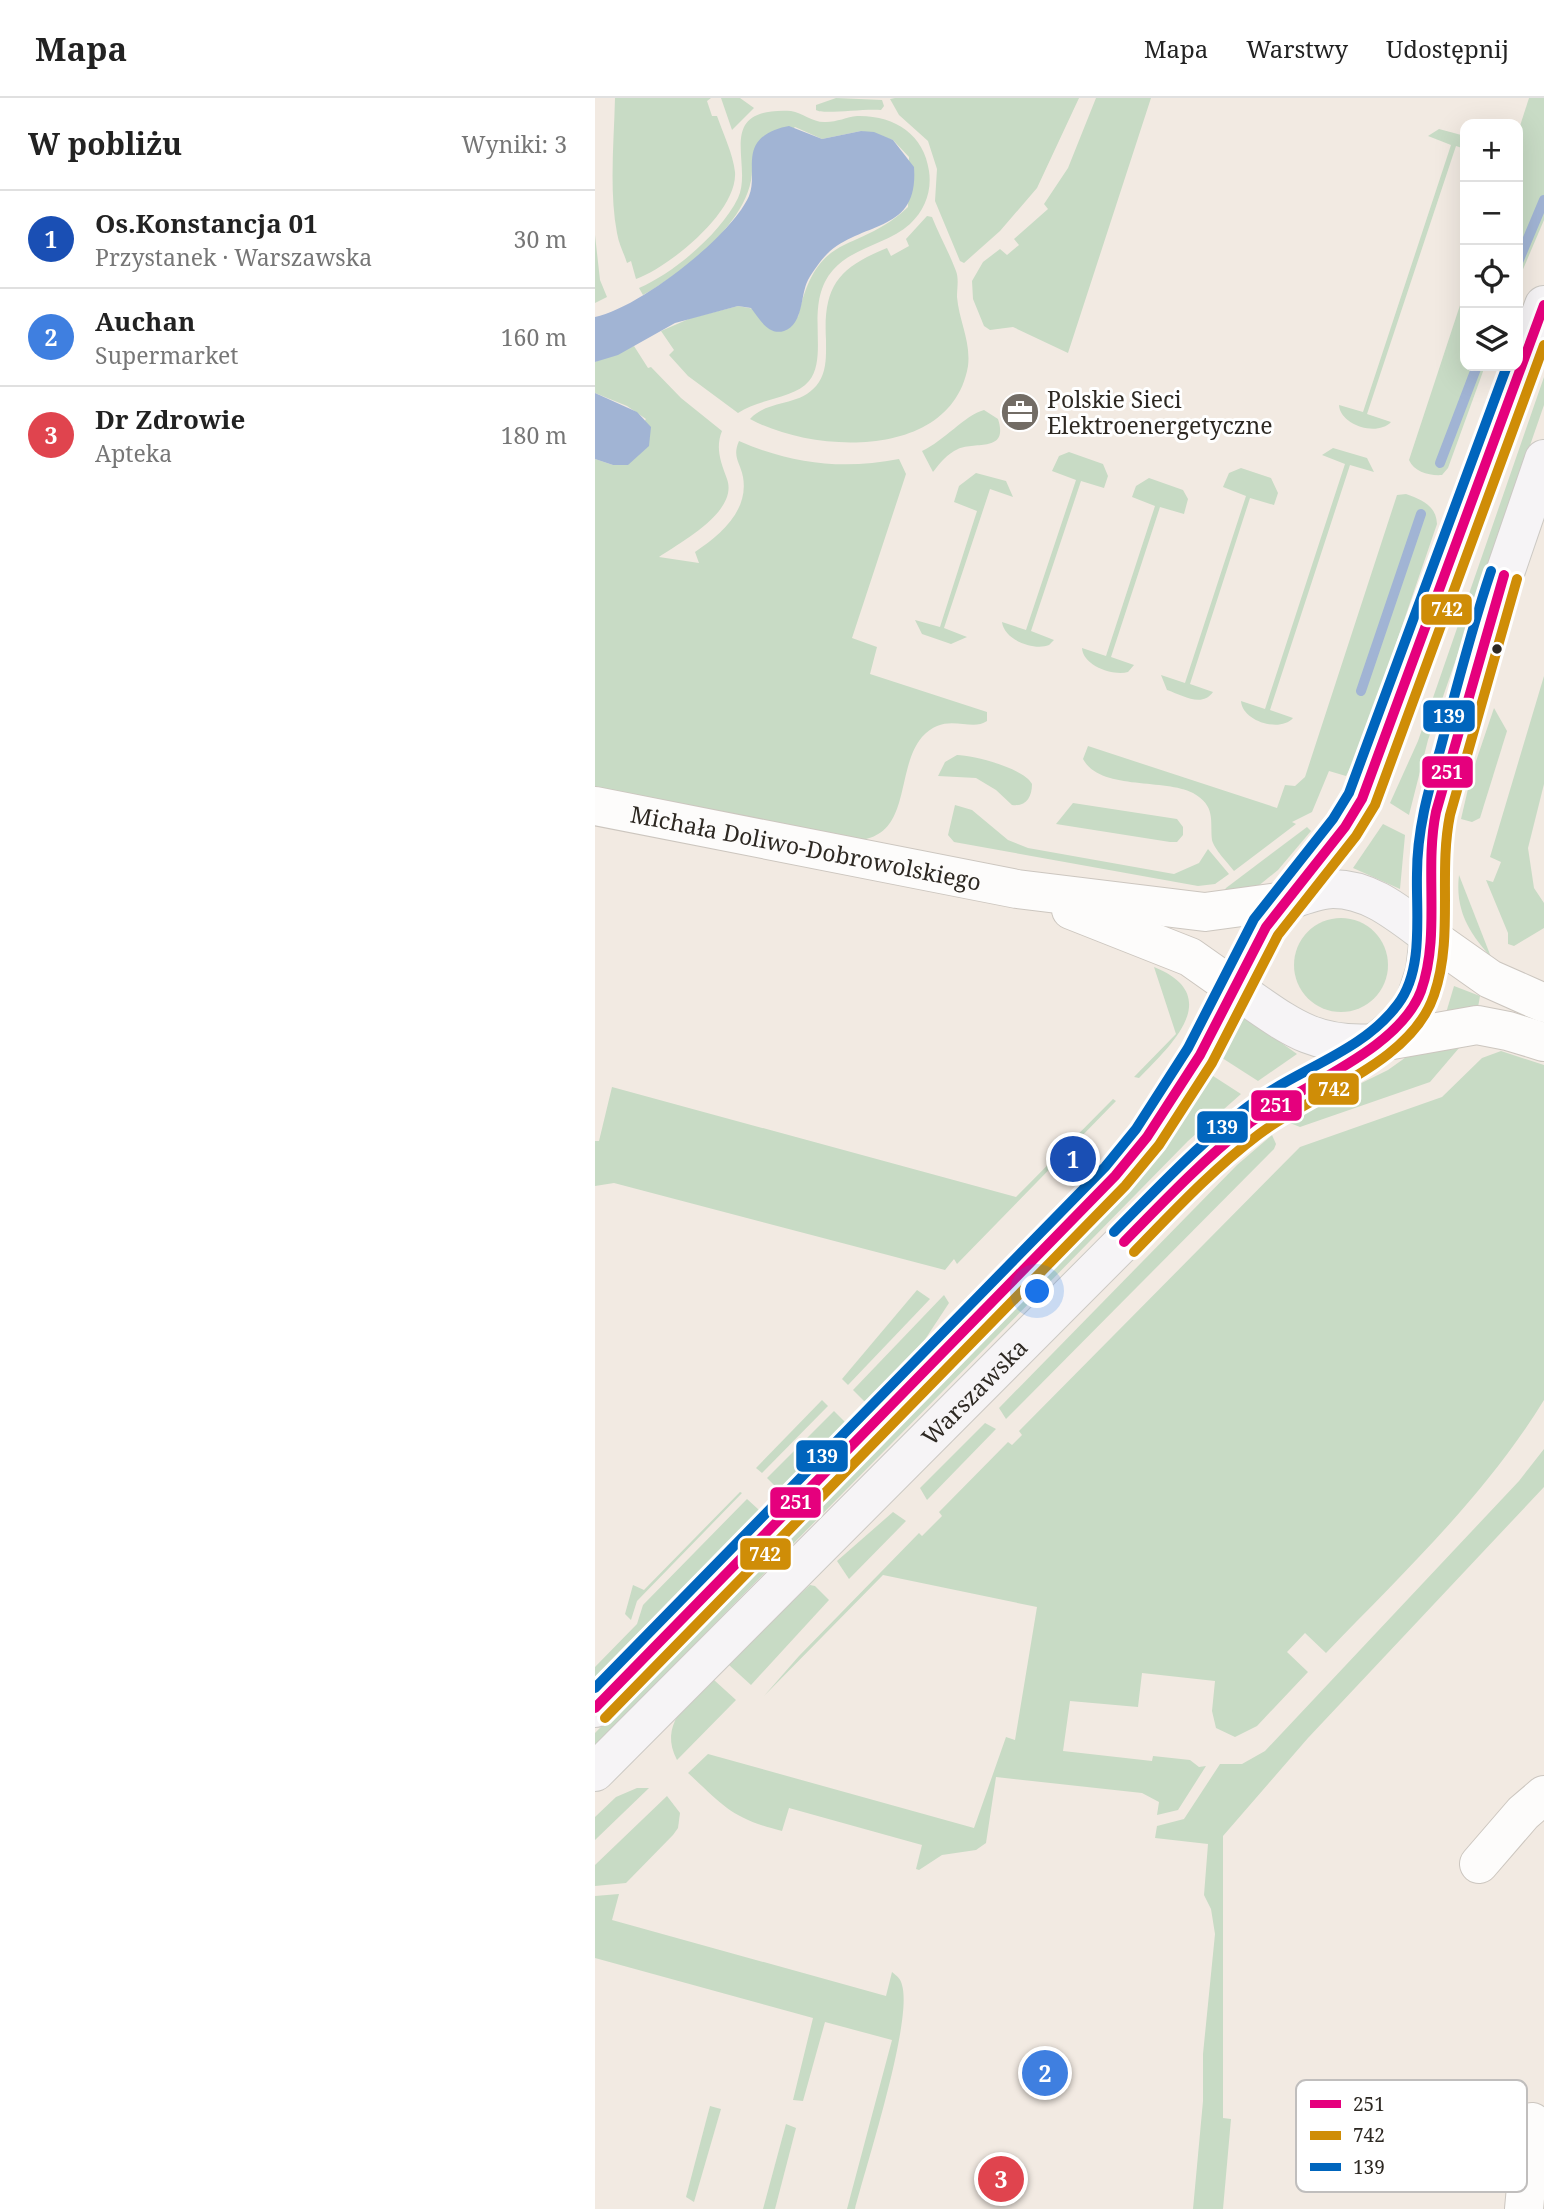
<!DOCTYPE html>
<html lang="pl">
<meta charset="utf-8">
<style>
body{margin:0;font-family:"Noto Serif",serif;background:#f6f6f6;color:#222}
.controls{position:absolute;right:21px;top:21px;display:grid;overflow:hidden;border-radius:14px;box-shadow:0 7px 28px #0002}
.controls button{width:63px;height:63px;display:grid;place-items:center;padding:0;border:0;border-bottom:2px solid #e0e0e0;background:#fff;color:#222;font:35px sans-serif}
.you{position:absolute;left:443px;top:1194px;width:24px;height:24px;margin:-18px;border:5px solid #fff;border-radius:50%;background:#1a73e8;box-shadow:0 0 0 10px #1a73e833}
.badge{display:grid;place-items:center;width:46px;height:46px;border-radius:50%;background:#1a73e8;color:#fff;font-size:23px;font-weight:700}
.pin{position:absolute;translate:-50% -50%;border:4px solid #fff;box-shadow:0 2px 7px #0006}
.list{margin:0;padding:0;list-style:none}
h2{display:flex;justify-content:space-between;align-items:center;height:91px;margin:0;padding:0 28px;font-size:30px}
h2 small{font-size:23px;font-weight:400;color:#767676}
.list li{display:grid;grid-template-columns:46px 1fr auto;gap:21px;align-items:center;box-sizing:border-box;height:98px;padding:0 28px;border-top:2px solid #e0e0e0}
.list b{display:block;font-size:26px;white-space:nowrap}
.list p{margin:0;font-size:23px;white-space:nowrap;color:#767676}
.list em{font-size:23px;font-style:normal;color:#767676}
.icon{flex:none;width:38px;height:38px;fill:none;stroke:currentColor;stroke-width:2;stroke-linecap:round;stroke-linejoin:round}
.map{position:relative;flex:none;width:949px;height:2111px;overflow:hidden}
header{display:flex;align-items:center;gap:42px;box-sizing:border-box;height:98px;padding:0 35px;background:#fff;border-bottom:2px solid #e0e0e0}
header strong{font-size:33px}
nav{display:flex;gap:38px;margin-inline-start:auto;font-size:24px}
main{display:flex}
aside{flex:1;background:#fff}
.map>svg:first-child{display:block}
.green{fill:#c8dbc5}
.water{fill:#a1b4d4}
.lines{fill:none;stroke-linecap:round;stroke-linejoin:round}
.stream{stroke:#a1b4d4;stroke-width:10}
.minor-casing{stroke:#ccc6bf;stroke-width:40}
.major-casing{stroke:#ccc9c4;stroke-width:40}
.minor{stroke:#fdfcfb;stroke-width:38}
.major{stroke:#f6f4f6;stroke-width:38}
.bus-1-casing{stroke:#fff;stroke-width:16}
.bus-2-casing{stroke:#fff;stroke-width:16}
.bus-3-casing{stroke:#fff;stroke-width:16}
.bus-1{stroke:#e5007d;stroke-width:10}
.bus-2{stroke:#cf8d07;stroke-width:10}
.bus-3{stroke:#0065bd;stroke-width:10}
.bus-dot{fill:#2d2822;stroke:#fff;stroke-width:2.5}
.labels{text-anchor:middle;dominant-baseline:central;stroke-width:6;stroke-linejoin:round;paint-order:stroke}
.poi-label{font-size:23px;fill:#2d2822;stroke:#fff;text-anchor:start}
.street-label{font-size:23px;fill:#2d2822;stroke:#fff}
.key{fill:#fff;stroke:#c0bebd;stroke-width:2}
.key-label{font-size:19px;fill:#2d2822}
.line-badge{stroke:#fff;stroke-width:2.5}
.badge-label{font-size:19px;text-anchor:middle;font-weight:bold;fill:#fff}
</style>
<header>
<strong>Mapa</strong>
<nav><a>Mapa</a><a>Warstwy</a><a>Udostępnij</a></nav>
</header>
<main>
<aside>
<h2>W pobliżu<small>Wyniki: 3</small></h2>
<ul class="list">
<li><span class="badge" style="background:#1a4fb4">1</span><div><b>Os.Konstancja 01</b><p>Przystanek · Warszawska</p></div><em>30 m</em></li>
<li><span class="badge" style="background:#3f7fe0">2</span><div><b>Auchan</b><p>Supermarket</p></div><em>160 m</em></li>
<li><span class="badge" style="background:#e0444e">3</span><div><b>Dr Zdrowie</b><p>Apteka</p></div><em>180 m</em></li>
</ul>
</aside>
<div class="map">
<svg width="949" height="2111" viewBox="0 0 949 2111">
<rect width="100%" height="100%" fill="#f2eae2"/>
<g class="green">
<path d="M20 0H116L112 3 117 18H122C128 35 138 56 140 74 143 114 74 169 41 181L36 163 32 165C29 155 24 147 22 135 14 92 19 44 20 0Z"/>
<path d="M126 0H145L159 10 137 32Z"/>
<path d="M241 0 287 2 289 8 286 12C270 10 228 17 221 12V7Z"/>
<path d="M300 0H484L442 90 405 133 369 165 365 163 340 103 342 71 333 43 304 17 295 1Z"/>
<path d="M501 0H556L473 255 418 229 395 232 389 228 378 201 377 183 388 164 405 151 412 157 424 147 419 141 453 111 449 106 473 70Z"/>
<path d="M934 0H949V122L923 183V34Z"/>
<path d="M196 13C208 15 218 25 231 24 242 24 252 19 262 18 299 17 329 36 334 73 337 93 330 112 315 126 293 146 258 149 238 172 208 206 235 257 214 283 199 301 165 300 143 315L93 278 74 257 79 252 66 233 96 220 143 208 203 219C223 129 261 158 313 109L314 59 298 42 266 33 227 41 200 29 157 68C160 120 90 173 48 197L44 190C79 175 126 135 143 100 159 66 117 9 196 13Z"/>
<path d="M844 31 870 38V51L861 48 772 316 796 324C782 339 745 327 744 307L768 314 856 47 833 38Z"/>
<path d="M332 118 337 119C344 137 354 154 361 173 364 181 362 190 362 199 364 223 376 243 373 268 357 362 219 356 155 321 174 300 207 310 224 284 232 271 231 257 231 242 228 188 243 170 292 150L296 158 314 148 311 141Z"/>
<path d="M0 137 5 182 12 199 0 205Z"/>
<path d="M870 192V268H890L853 370 847 377C835 378 819 374 814 362Z"/>
<path d="M39 248 53 270 56 269 86 300 127 333C120 350 126 365 132 381 144 414 84 445 64 459L104 465 100 454C125 437 154 413 148 379 145 364 137 359 144 343 197 366 248 372 304 361L311 376 257 540 282 549 275 576 392 614V623C375 635 351 612 327 639 300 671 317 736 265 742L0 691V361L18 367 51 321 32 308 0 295V264Z"/>
<path d="M949 279V307L833 642 814 717 795 705 823 643Z"/>
<path d="M389 312 403 321C414 355 381 343 363 351 352 356 345 365 338 374L327 353C349 343 370 317 389 312Z"/>
<path d="M738 350 772 360 779 374 755 367 675 612 698 620C685 635 647 623 646 603L670 611 750 366 727 357Z"/>
<path d="M474 354 508 366 513 378 509 390 486 383 436 533 459 542 454 547C439 553 409 542 407 524L431 532 481 382 457 373 464 358Z"/>
<path d="M646 370 676 380 683 395 679 407 655 400 595 586 618 594C607 610 587 597 572 592L566 577 590 585 651 398 628 389 634 375Z"/>
<path d="M381 375 411 383 418 399 395 391 349 530 372 539 356 546 327 536 320 522 345 529 382 413 359 404 364 388Z"/>
<path d="M554 380 588 392 593 401 589 416 565 409 516 559 539 567 533 574C518 578 488 568 487 550L511 558 560 408 537 399 541 388Z"/>
<path d="M811 396C827 402 841 407 842 426L766 648 751 678 734 673 717 714 697 724 701 726 639 773C633 765 619 751 617 742 615 722 621 708 598 695 569 680 505 693 488 661L493 648 682 710 690 687 700 688 710 679 802 397Z"/>
<path d="M949 578V686L933 750 939 790 949 805V830L919 848 913 846V835L891 782 898 784 906 764 895 759Z"/>
<path d="M899 610 912 633 885 720 877 724 866 721 876 678Z"/>
<path d="M362 657C379 657 430 671 437 686 437 699 431 709 417 707L401 692 381 680 343 678 350 664Z"/>
<path d="M478 705 582 721 588 729V737L582 744H575L461 726Z"/>
<path d="M360 707 377 712 413 742 433 750 579 776 604 765 613 751 634 776 620 786 603 788 359 744 353 737Z"/>
<path d="M788 726 810 737 805 791 758 770Z"/>
<path d="M712 729 716 733 683 772 662 789 623 802 631 790Z"/>
<path d="M864 777 896 859C873 834 860 811 864 777Z"/>
<circle cx="746" cy="867" r="47"/>
<path d="M559 869C631 898 575 948 544 980L539 979 581 936Z"/>
<path d="M859 888 885 898 882 915H851Z"/>
<path d="M650 919 702 956 663 983 624 958 644 922Z"/>
<path d="M870 943 835 984 705 1029 695 1025 736 1000 793 972 814 957Z"/>
<path d="M906 953 949 967V1302C891 1397 808 1475 731 1555L710 1535 692 1554 713 1574 662 1628 640 1639 621 1630 617 1613 620 1583 547 1575 543 1609 475 1603 468 1653 557 1663 558 1658 595 1662 604 1669 611 1668 583 1712 562 1717 564 1704 547 1695 401 1679 391 1745 381 1752 347 1757 324 1772 321 1771 327 1747 194 1710 187 1733C136 1720 130 1709 93 1675L113 1656 379 1730 411 1639 420 1642 442 1509 288 1477 169 1598 204 1558 324 1435 327 1438 347 1418 344 1414 413 1344 417 1347 427 1337 424 1333 705 1049 847 999 887 960Z"/>
<path d="M615 976 646 996 593 1043 0 1648V1635L513 1112Z"/>
<path d="M17 989 421 1099 518 1001 521 1003 362 1166 359 1161 350 1172 19 1085 0 1088V1043H4Z"/>
<path d="M677 1037 681 1046 679 1051 411 1321 404 1310 642 1067Z"/>
<path d="M322 1192 335 1201 253 1287 247 1281Z"/>
<path d="M349 1197 354 1205 329 1243 270 1304 258 1292Z"/>
<path d="M227 1302 233 1308 167 1375 161 1370Z"/>
<path d="M239 1313 250 1324 184 1392 172 1380Z"/>
<path d="M390 1325 401 1331 332 1402 325 1390Z"/>
<path d="M949 1351V1389L713 1640 628 1738V2020L636 2021 628 2111H598L608 2003V1956L620 1836 616 1811 609 1797 613 1746 560 1740 562 1728 589 1721 625 1666H647L670 1653 924 1383Z"/>
<path d="M145 1394 147 1395 42 1503 36 1522 30 1516 38 1487 49 1492Z"/>
<path d="M152 1401 164 1412 0 1579V1569L42 1526 48 1507Z"/>
<path d="M298 1414 311 1423 254 1481 242 1463Z"/>
<path d="M215 1487 220 1488 234 1502 156 1587 134 1567 133 1562Z"/>
<path d="M113 1582H119L141 1602 82 1662C64 1627 91 1606 113 1582Z"/>
<path d="M42 1690H54L0 1742V1719L21 1699Z"/>
<path d="M72 1698 85 1715 83 1730 78 1737 31 1785 0 1788V1767Z"/>
<path d="M24 1796 17 1822 291 1898 297 1874C302 1878 306 1881 307 1887 318 1923 271 2068 260 2111H252L297 1942 230 1924 208 2003 198 2002 218 1920 0 1860V1798Z"/>
<path d="M115 2008 126 2011 99 2104 91 2099Z"/>
<path d="M191 2026 201 2030 180 2111H168Z"/>
</g>
<g class="water">
<path d="M194 28 227 41 266 33 279 34 298 42 319 69C324 136 268 122 232 156 226 162 218 173 213 182 205 197 209 226 189 233 173 238 164 220 156 210L143 208 80 225 23 257 0 264V219C44 210 136 139 154 98 161 81 152 60 162 45 169 35 182 30 194 28Z"/>
<path d="M0 295 42 314 56 329 54 348 33 367H18L0 361Z"/>
</g>
<g class="lines">
<g class="stream">
<path d="M923 164 949 102"/>
<path d="M845 365 882 268"/>
<path d="M766 593 826 416"/>
</g>
<g class="minor-casing">
<g id="minor">
<path id="s1" d="M0 708 422 791 610 814 691 803"/>
<path d="M476 812 595 859 639 890"/>
<path d="M834 838 895 881 949 905"/>
<path d="M780 945 882 927 913 933 949 944"/>
<path d="M884 1766 928 1715 949 1697"/>
<path d="M929 2111 937 2024"/>
</g>
</g>
<g class="major-casing">
<g id="major">
<path d="M691 803C705 799 723 791 738 791 776 791 805 817 834 838"/>
<path d="M639 890C690 924 715 950 780 945"/>
<path d="M0 1610 520 1078 552 1039 605 957 671 829 750 729 767 701 949 207"/>
<path id="s2" d="M0 1674 612 1060 671 1012 762 960 807 923 818 910 830 873 834 838 838 733 889 536 949 361"/>
</g>
</g>
<use href="#minor" class="minor"/>
<use href="#major" class="major"/>
<g class="bus-1-casing">
<g id="bus-1">
<path d="M529 1144C568 1104 608 1062 652 1027 702 988 803 954 826 893 846 837 829 772 841 714L909 477"/>
<path d="M0 1610 520 1078 552 1039 605 957 671 829 750 729 767 701 949 207"/>
</g>
</g>
<g class="bus-2-casing">
<g id="bus-2">
<path d="M539 1154C579 1113 618 1071 663 1037 717 995 816 966 839 897 859 839 843 776 855 717L922 481"/>
<path d="M10 1620 530 1088 564 1047 617 965 683 837 761 738 780 707 949 247"/>
</g>
</g>
<g class="bus-3-casing">
<g id="bus-3">
<path d="M519 1134C565 1088 610 1039 663 1001 709 969 769 952 803 906 829 872 821 816 822 776 822 732 833 694 845 652 861 592 876 532 896 473"/>
<path d="M0 1590 510 1069 541 1031 593 950 659 821 738 721 754 695 912 268"/>
</g>
</g>
<use href="#bus-1" class="bus-1"/>
<use href="#bus-2" class="bus-2"/>
<use href="#bus-3" class="bus-3"/>
</g>
<defs>
<g id="office-disc" transform="scale(2.0125)"><circle r="9.5" fill="#726c65" stroke="#fff"/><path d="M-6-3h4V-5.5h4V-3h4V5H-6ZM-1-4.5V-3h2v-1.5ZM-6 0V1H6V0Z" fill="#fff"/></g>
</defs>
<g fill-rule="evenodd">
<use href="#office-disc" x="425" y="314"/>
</g>
<circle class="bus-dot" cx="902" cy="551" r="6"/>
<g class="labels">
<g class="poi-label">
<text x="452" y="301">Polskie Sieci<tspan x="452" dy="26">Elektroenergetyczne</tspan></text>
</g>
<g class="street-label">
<text stroke="none"><textPath href="#s1" startOffset="215">Michała Doliwo-Dobrowolskiego</textPath></text>
<text stroke="none"><textPath href="#s2" startOffset="537">Warszawska</textPath></text>
</g>
</g>
<rect x="701" y="1982" width="231" height="112" rx="10" class="key"/>
<rect x="715" y="2002" width="31" height="8" fill="#e5007d"/>
<rect x="715" y="2033" width="31" height="9" fill="#cf8d07"/>
<rect x="715" y="2065" width="31" height="8" fill="#0065bd"/>
<g class="key-label">
<text x="758" y="2013">251</text>
<text x="758" y="2044">742</text>
<text x="758" y="2076">139</text>
</g>
<g class="line-badge">
<rect x="825" y="495" width="53" height="33" rx="7" fill="#cf8d07"/>
<rect x="827" y="601" width="54" height="34" rx="7" fill="#0065bd"/>
<rect x="826" y="657" width="53" height="34" rx="7" fill="#e5007d"/>
<rect x="712" y="974" width="53" height="34" rx="7" fill="#cf8d07"/>
<rect x="655" y="991" width="53" height="33" rx="7" fill="#e5007d"/>
<rect x="601" y="1012" width="53" height="34" rx="7" fill="#0065bd"/>
<rect x="200" y="1341" width="54" height="34" rx="7" fill="#0065bd"/>
<rect x="174" y="1388" width="53" height="33" rx="7" fill="#e5007d"/>
<rect x="144" y="1439" width="53" height="34" rx="7" fill="#cf8d07"/>
</g>
<g class="badge-label">
<text x="852" y="518">742</text>
<text x="854" y="625">139</text>
<text x="852" y="681">251</text>
<text x="739" y="998">742</text>
<text x="681" y="1014">251</text>
<text x="627" y="1036">139</text>
<text x="227" y="1365">139</text>
<text x="201" y="1411">251</text>
<text x="170" y="1463">742</text>
</g>
</svg>
<div class="controls">
<button>+</button>
<button>−</button>
<button><svg class="icon" aria-label="locate" viewBox="0 0 24 24"><circle cx="12" cy="12" r="6"/><path d="M12 2v4M12 18v4M2 12h4M18 12h4"/></svg></button>
<button><svg class="icon" aria-label="layers" viewBox="0 0 24 24"><path d="M12 4l9 5-9 5-9-5zM3 14l9 5 9-5"/></svg></button>
</div>
<div class="you"></div>
<div class="pin badge" style="left:478px;top:1061px;background:#1a4fb4">1</div>
<div class="pin badge" style="left:450px;top:1975px;background:#3f7fe0">2</div>
<div class="pin badge" style="left:406px;top:2081px;background:#e0444e">3</div>
</div>
</main>
